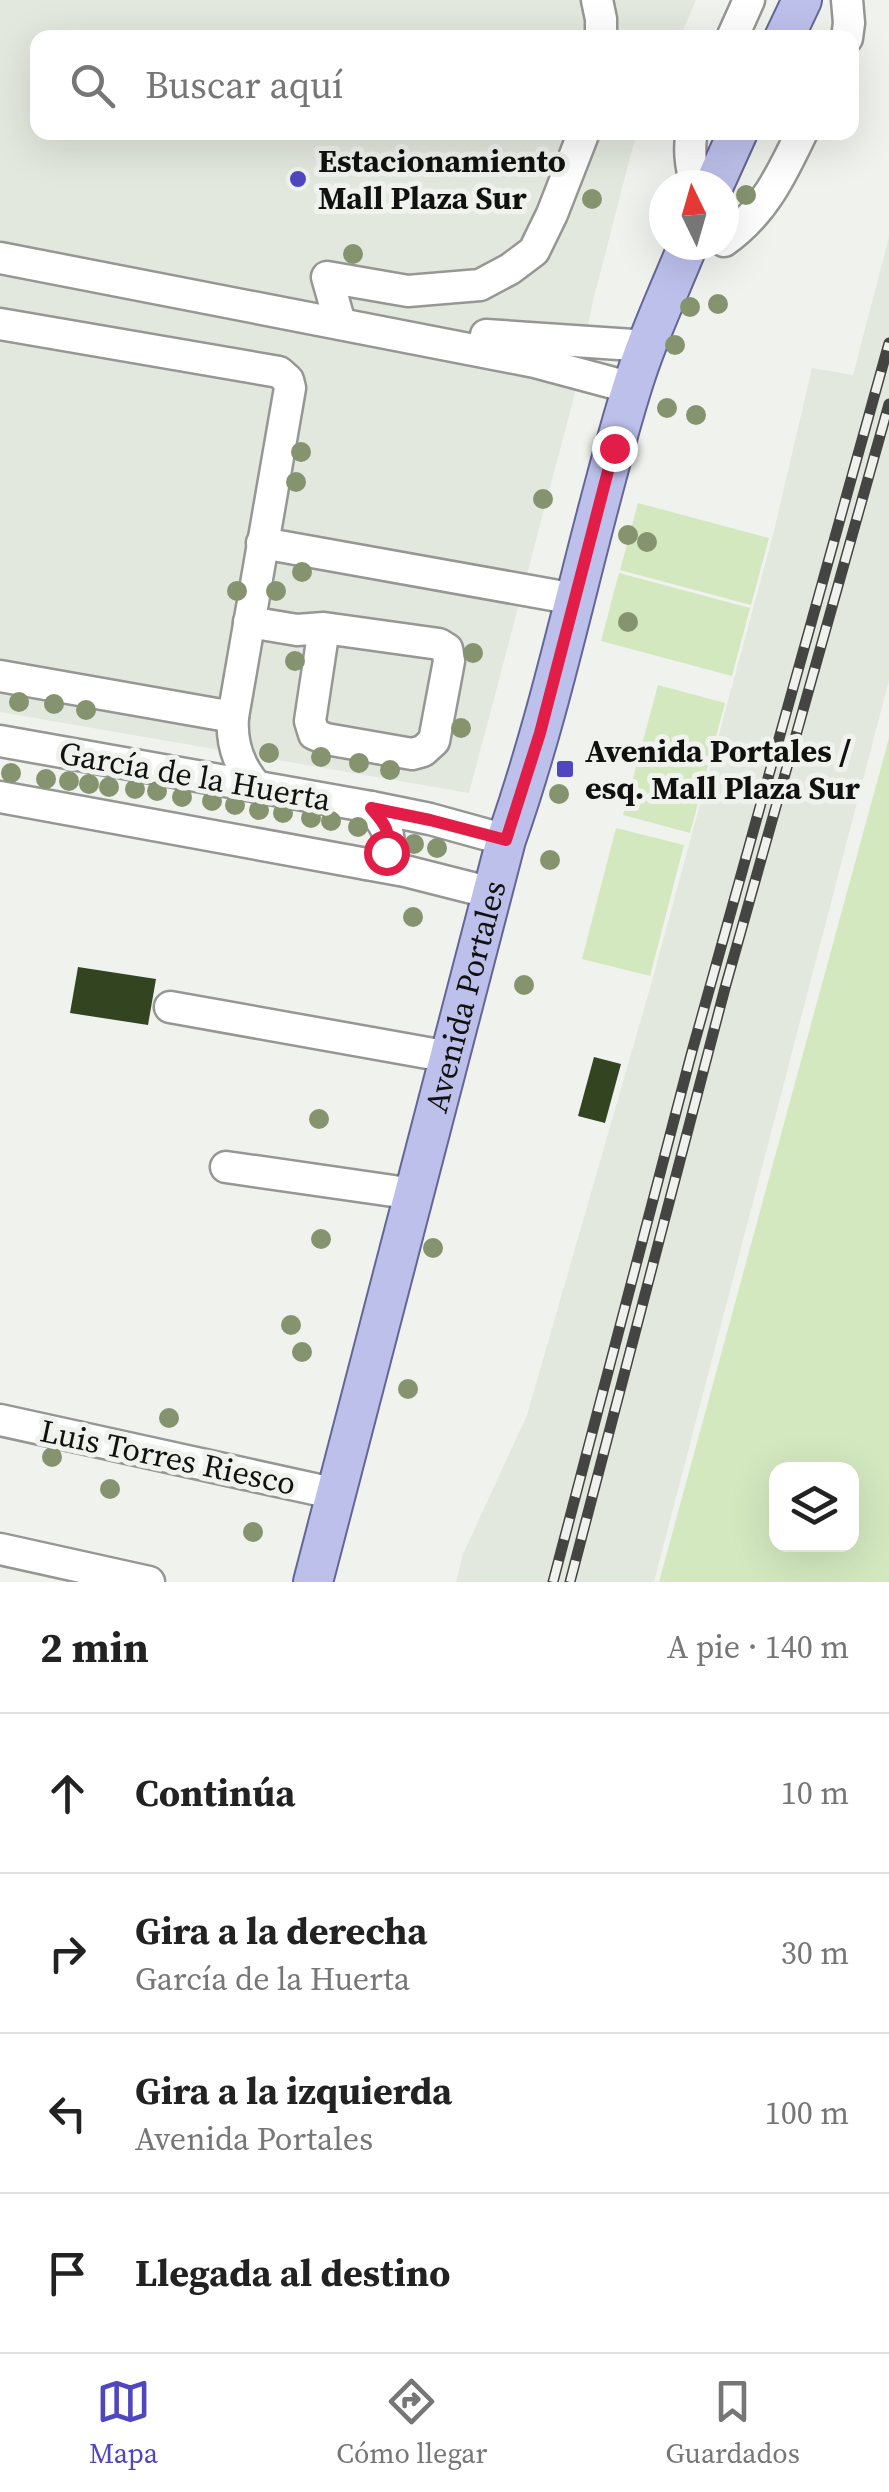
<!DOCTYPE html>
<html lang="es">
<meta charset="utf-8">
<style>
body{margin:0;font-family:"Source Serif 4",serif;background:#f6f6f6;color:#222}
.controls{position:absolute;right:30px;bottom:30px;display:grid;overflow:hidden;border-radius:20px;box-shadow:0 10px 40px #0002}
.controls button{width:90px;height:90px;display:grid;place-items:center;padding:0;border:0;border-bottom:2px solid #e0e0e0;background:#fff;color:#222;font:50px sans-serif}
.compass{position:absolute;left:649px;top:170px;width:90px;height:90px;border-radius:50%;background:#fff;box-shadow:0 10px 40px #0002;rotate:355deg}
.stop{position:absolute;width:30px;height:30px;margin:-22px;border:8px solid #e11d48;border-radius:50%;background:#fff}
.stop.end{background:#e11d48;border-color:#fff;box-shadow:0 2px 10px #0008}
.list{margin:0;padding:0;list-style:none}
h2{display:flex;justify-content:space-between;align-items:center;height:130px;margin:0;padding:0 40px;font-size:42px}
h2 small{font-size:32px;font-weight:400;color:#767676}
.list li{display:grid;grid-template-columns:65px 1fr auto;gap:30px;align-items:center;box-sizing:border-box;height:160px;padding:0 40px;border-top:2px solid #e0e0e0}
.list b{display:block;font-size:38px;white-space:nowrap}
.list p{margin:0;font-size:32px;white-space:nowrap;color:#767676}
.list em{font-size:32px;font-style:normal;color:#767676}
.icon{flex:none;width:55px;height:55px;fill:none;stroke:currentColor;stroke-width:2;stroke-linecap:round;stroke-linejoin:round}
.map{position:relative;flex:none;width:889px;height:1582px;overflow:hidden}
.search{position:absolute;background:#fff;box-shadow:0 10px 40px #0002;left:30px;right:30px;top:30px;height:110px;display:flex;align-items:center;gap:25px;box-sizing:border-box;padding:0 35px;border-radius:20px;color:#767676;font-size:38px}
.sheet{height:770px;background:#fff}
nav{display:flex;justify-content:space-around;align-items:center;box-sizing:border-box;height:140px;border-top:2px solid #e0e0e0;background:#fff;font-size:28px;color:#767676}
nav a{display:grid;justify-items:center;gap:5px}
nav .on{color:#5047bf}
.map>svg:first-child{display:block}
.built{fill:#e3e8de}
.green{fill:#d3e8bf;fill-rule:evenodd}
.building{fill:#334520}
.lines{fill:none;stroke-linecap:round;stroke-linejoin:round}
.minor-casing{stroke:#969794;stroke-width:35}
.major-casing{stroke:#646795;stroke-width:42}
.minor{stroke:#fff;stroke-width:30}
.major{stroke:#bdc0eb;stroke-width:38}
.rail-casing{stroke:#444543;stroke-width:11}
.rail{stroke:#f0f2ee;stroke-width:8;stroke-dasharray:22;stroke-linecap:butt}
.tree{fill:#85946f}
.route{stroke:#e11d48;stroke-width:12}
.poi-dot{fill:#5047bf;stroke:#f0f2ee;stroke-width:4}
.labels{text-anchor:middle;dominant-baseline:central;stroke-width:10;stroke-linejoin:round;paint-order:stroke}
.poi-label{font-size:32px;font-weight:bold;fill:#111110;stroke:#f0f2ee;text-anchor:start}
.street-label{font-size:32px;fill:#111110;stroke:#f0f2ee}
</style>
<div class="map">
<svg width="889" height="1582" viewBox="0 0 889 1582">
<rect width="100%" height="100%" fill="#f0f2ee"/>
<g class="built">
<path d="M0 0H696L680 37 38 38V132L639 133 633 146 592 305 575 393 469 793 0 712Z"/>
<path d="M889 237V680L654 1582H456L463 1554 527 1415 652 981 773 535 812 368 853 375Z"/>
</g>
<g class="green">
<path d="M638 503 769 538 751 605 620 570Z"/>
<path d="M619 573 750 608 732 676 601 641Z"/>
<path d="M658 685 725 703 690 833 623 815Z"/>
<path d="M889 738V1582H659ZM776 1470H852V1544H776Z"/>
<path d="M616 828 684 845 650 976 582 959Z"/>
</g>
<g class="building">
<path d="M78 967 156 979 148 1025 70 1013Z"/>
<path d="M594 1057 621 1064 605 1123 578 1116Z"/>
</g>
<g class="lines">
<g class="minor-casing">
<g id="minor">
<path d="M597 0 601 19V38"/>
<path d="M732 38 749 0"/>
<path d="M847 38 849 23 847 0"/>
<path d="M692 132C688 150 691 168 696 185"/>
<path d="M724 241C763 214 782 174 802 132"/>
<path d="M0 258 535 362 632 388"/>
<path d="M340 323 327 277 408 291 480 285 510 269 534 251 552 214 584 132"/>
<path d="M0 324 279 372 288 380 290 388 233 717C231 744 239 767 257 787"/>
<path d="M486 335 648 346"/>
<path d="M262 543 575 599"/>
<path d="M249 622 297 630 324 628 439 644 447 649 449 661 434 741 423 751 412 754 326 739 314 734 310 721 324 628"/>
<path d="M0 676 233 717"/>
<path d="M0 741 371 807 430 819 506 840"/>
<path d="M0 797 405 871 492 893"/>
<path d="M366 864 382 859C396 838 385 824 371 807"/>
<path d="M170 1007 450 1057"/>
<path d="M226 1167 414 1194"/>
<path d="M0 1420 337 1494"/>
<path d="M0 1549 149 1582"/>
</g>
</g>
<g class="major-casing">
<g id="major">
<path d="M784 38 802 0"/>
<path d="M714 185 738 132"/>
<path id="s1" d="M313 1582 506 840C557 695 585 542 630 394 645 343 668 294 688 245"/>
</g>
</g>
<use href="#minor" class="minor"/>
<use href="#major" class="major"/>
<g class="rail-casing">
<g id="rail">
<path d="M553 1582 691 1055 889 343"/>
<path d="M570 1582 725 988 889 404"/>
</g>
</g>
<use href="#rail" class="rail"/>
</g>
<g class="tree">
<circle cx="746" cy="195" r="10"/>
<circle cx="592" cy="199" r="10"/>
<circle cx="353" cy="254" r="10"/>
<circle cx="718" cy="304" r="10"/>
<circle cx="690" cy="307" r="10"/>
<circle cx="675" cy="345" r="10"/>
<circle cx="667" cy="408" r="10"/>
<circle cx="696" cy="415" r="10"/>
<circle cx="301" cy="452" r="10"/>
<circle cx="296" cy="482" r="10"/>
<circle cx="543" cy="499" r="10"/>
<circle cx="628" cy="535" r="10"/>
<circle cx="647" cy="542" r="10"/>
<circle cx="302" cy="572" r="10"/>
<circle cx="237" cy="591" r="10"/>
<circle cx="276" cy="591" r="10"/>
<circle cx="628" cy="622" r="10"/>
<circle cx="473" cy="653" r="10"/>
<circle cx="295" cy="661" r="10"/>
<circle cx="19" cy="702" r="10"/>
<circle cx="54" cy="704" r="10"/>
<circle cx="86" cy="710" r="10"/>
<circle cx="461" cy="728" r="10"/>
<circle cx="269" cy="753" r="10"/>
<circle cx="321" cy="757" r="10"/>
<circle cx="359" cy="763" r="10"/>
<circle cx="390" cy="770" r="10"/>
<circle cx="11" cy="773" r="10"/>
<circle cx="46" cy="779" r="10"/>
<circle cx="69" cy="781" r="10"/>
<circle cx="89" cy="784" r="10"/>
<circle cx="109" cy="787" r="10"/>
<circle cx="135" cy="789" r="10"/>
<circle cx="157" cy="791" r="10"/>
<circle cx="559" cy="794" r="10"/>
<circle cx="182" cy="797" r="10"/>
<circle cx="212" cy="801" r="10"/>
<circle cx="235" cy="805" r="10"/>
<circle cx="259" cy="810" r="10"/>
<circle cx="283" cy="813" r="10"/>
<circle cx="311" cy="818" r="10"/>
<circle cx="331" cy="821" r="10"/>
<circle cx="358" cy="827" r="10"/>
<circle cx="414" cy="844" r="10"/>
<circle cx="437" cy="848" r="10"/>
<circle cx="550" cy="860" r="10"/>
<circle cx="413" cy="917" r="10"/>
<circle cx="524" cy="985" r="10"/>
<circle cx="319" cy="1119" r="10"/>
<circle cx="321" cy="1239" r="10"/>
<circle cx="433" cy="1248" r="10"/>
<circle cx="291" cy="1325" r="10"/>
<circle cx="302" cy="1352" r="10"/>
<circle cx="408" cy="1389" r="10"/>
<circle cx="169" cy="1418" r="10"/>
<circle cx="52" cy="1457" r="10"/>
<circle cx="110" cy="1489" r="10"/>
<circle cx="253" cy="1532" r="10"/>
</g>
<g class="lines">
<path class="route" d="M386 852C393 832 383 822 371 808L430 820 506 840 540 733 614 448"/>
</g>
<g class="poi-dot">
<circle cx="298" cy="179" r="10"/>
<rect x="555" y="759" width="20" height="20" rx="5"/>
</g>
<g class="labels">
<g class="poi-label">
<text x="318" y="161">Estacionamiento<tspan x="318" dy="37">Mall Plaza Sur</tspan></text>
<text x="585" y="751">Avenida Portales /<tspan x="585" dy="37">esq. Mall Plaza Sur</tspan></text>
</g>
<g class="street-label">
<text transform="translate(195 776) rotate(10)">García de la Huerta</text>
<text stroke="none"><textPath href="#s1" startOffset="605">Avenida Portales</textPath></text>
<text transform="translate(168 1457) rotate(12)">Luis Torres Riesco</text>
</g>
</g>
</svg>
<div class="controls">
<button><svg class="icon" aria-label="layers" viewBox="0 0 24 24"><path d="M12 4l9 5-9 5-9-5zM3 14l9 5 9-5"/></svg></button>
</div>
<svg class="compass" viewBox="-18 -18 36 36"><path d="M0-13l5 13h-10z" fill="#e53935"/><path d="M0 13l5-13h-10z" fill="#767676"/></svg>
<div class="stop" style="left:386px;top:852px"></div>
<div class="stop end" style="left:614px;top:448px"></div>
<div class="search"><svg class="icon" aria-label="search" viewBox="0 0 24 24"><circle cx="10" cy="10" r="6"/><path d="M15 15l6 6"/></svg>Buscar aquí</div>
</div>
<section class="sheet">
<h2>2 min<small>A pie · 140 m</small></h2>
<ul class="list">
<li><svg class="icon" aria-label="ahead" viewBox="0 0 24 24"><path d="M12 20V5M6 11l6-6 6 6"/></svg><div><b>Continúa</b></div><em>10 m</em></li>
<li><svg class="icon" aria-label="right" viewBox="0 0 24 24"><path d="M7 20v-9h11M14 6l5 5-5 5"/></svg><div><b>Gira a la derecha</b><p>García de la Huerta</p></div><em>30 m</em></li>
<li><svg class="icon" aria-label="left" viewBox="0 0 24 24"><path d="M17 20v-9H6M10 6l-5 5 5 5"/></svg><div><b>Gira a la izquierda</b><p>Avenida Portales</p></div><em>100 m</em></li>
<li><svg class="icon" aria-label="arrive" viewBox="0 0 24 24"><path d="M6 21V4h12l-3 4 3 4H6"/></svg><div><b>Llegada al destino</b></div></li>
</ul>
</section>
<nav>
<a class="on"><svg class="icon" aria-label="map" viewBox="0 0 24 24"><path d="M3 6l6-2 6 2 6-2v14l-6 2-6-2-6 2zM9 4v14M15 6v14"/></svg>Mapa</a>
<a><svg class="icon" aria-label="directions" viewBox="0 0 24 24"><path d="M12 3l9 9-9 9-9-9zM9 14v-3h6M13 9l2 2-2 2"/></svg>Cómo llegar</a>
<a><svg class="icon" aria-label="saved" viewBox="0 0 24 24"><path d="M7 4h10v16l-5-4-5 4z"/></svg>Guardados</a>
</nav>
